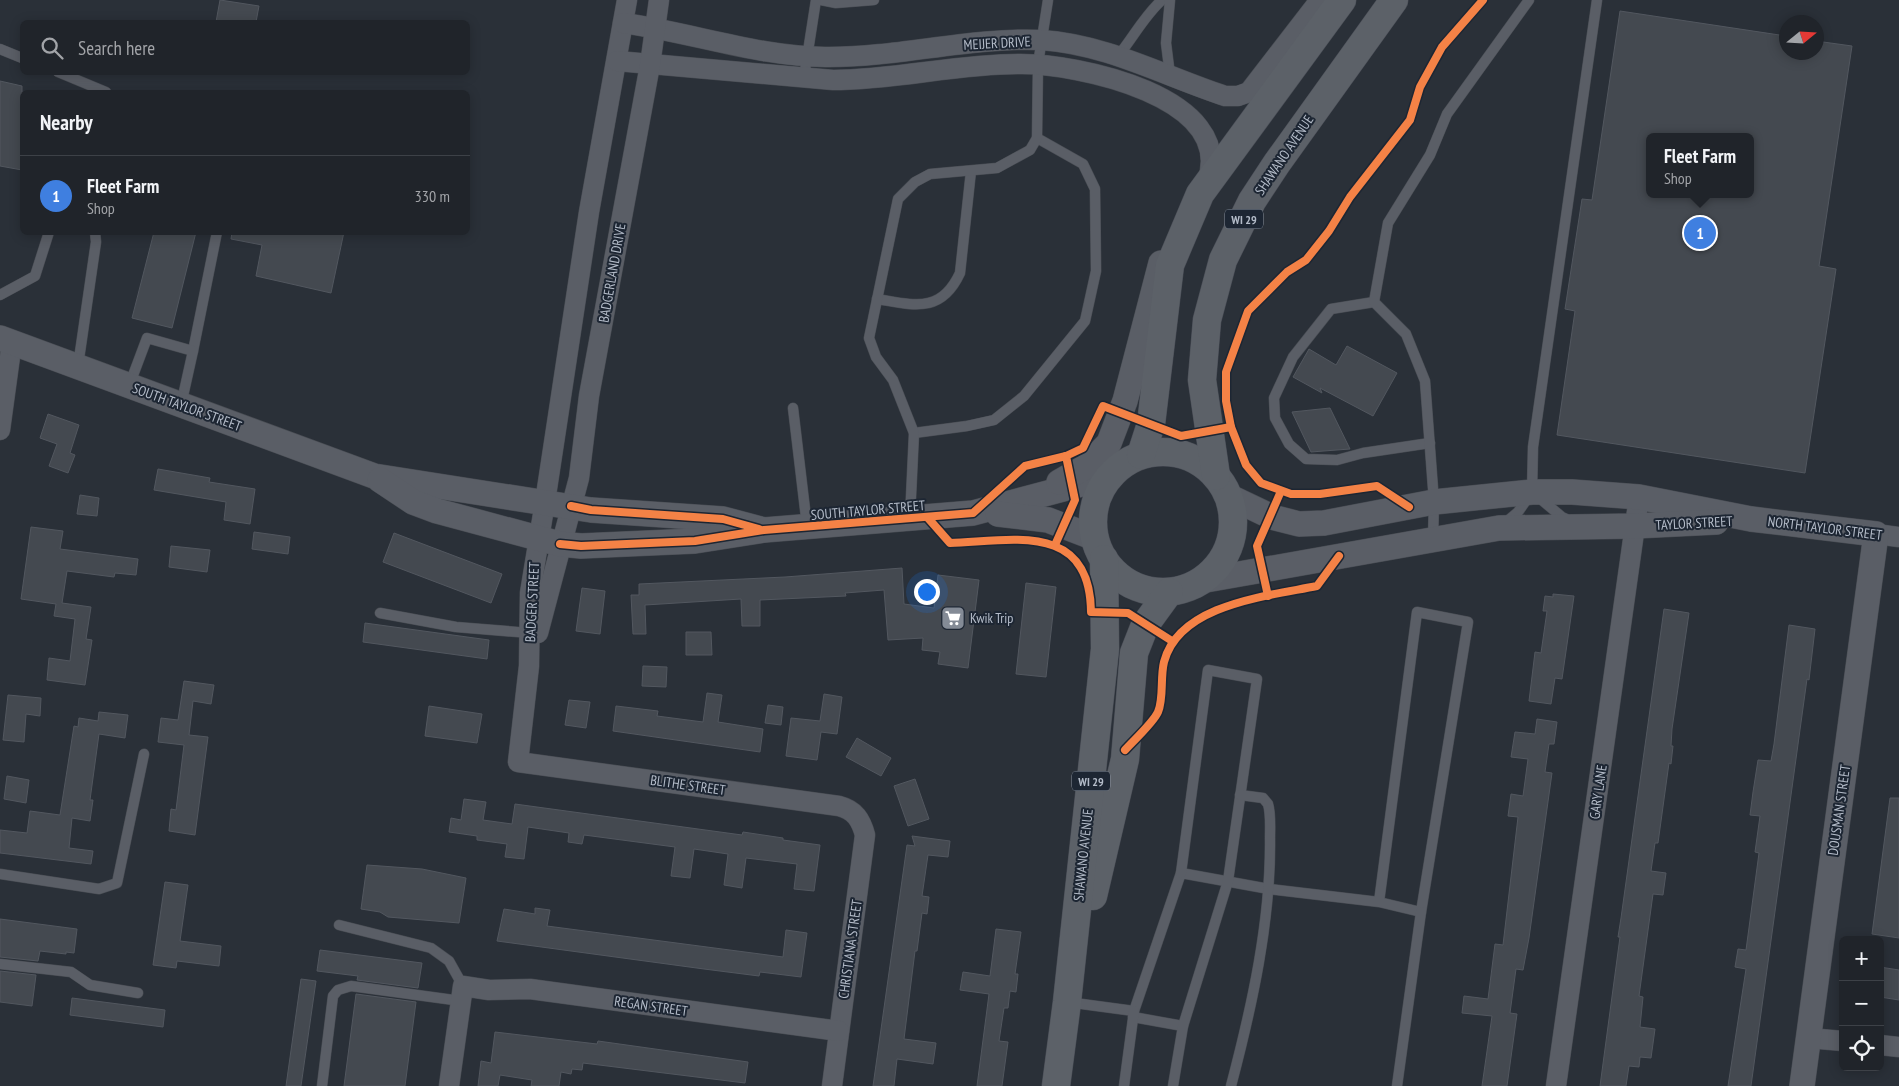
<!DOCTYPE html>
<meta charset="utf-8">
<style>
body{margin:0;font-family:"PT Sans Narrow",sans-serif;background:#2d3036;color:#f1f3f6}
.controls{position:absolute;right:15px;bottom:15px;display:grid;overflow:hidden;border-radius:8px;box-shadow:0 2px 12px #0003}
.controls button{width:45px;height:45px;display:grid;place-items:center;padding:0;border:0;border-bottom:1px solid #3d4147;background:#20242a;color:#f1f3f6;font:25px sans-serif}
.compass{position:absolute;left:1779px;top:15px;width:45px;height:45px;border-radius:50%;background:#20242a;box-shadow:0 2px 12px #0003;rotate:72deg}
.you{position:absolute;left:926px;top:591px;width:18px;height:18px;margin:-12px;border:4px solid #fff;border-radius:50%;background:#1a73e8;box-shadow:0 0 0 8px #1a73e833}
.badge{display:grid;place-items:center;width:32px;height:32px;border-radius:50%;background:#848b96;color:#fff;font-size:16px;font-weight:700}
.pin{position:absolute;translate:-50% -50%;border:2px solid #fff;box-shadow:0 1px 5px #0006}
.popup{position:absolute;left:1646px;top:133px;width:108px;height:65px;box-sizing:border-box;display:grid;place-content:center;border-radius:8px;background:#20242a;filter:drop-shadow(0 1px 4px #0005);font-size:16px;white-space:nowrap;color:#a2a4a8}
.popup b{font-size:19px;color:#f1f3f6}
.popup::after{content:'';position:absolute;left:50%;top:100%;margin-left:-10px;border:10px solid transparent;border-top-color:#20242a}
.list{margin:0;padding:0;list-style:none}
h2{display:flex;justify-content:space-between;align-items:center;height:65px;margin:0;padding:0 20px;font-size:21px}
h2 small{font-size:16px;font-weight:400;color:#a2a4a8}
.list li{display:grid;grid-template-columns:32px 1fr auto;gap:15px;align-items:center;box-sizing:border-box;height:80px;padding:0 20px;border-top:1px solid #3d4147}
.list b{display:block;font-size:19px;white-space:nowrap}
.list p{margin:0;font-size:16px;white-space:nowrap;color:#a2a4a8}
.list em{font-size:16px;font-style:normal;color:#a2a4a8}
.icon{flex:none;width:28px;height:28px;fill:none;stroke:currentColor;stroke-width:2;stroke-linecap:round;stroke-linejoin:round}
.map{position:relative;flex:none;width:1899px;height:1086px;overflow:hidden}
.search{position:absolute;background:#20242a;box-shadow:0 2px 12px #0003;left:20px;top:20px;width:450px;height:55px;display:flex;align-items:center;gap:12px;box-sizing:border-box;padding:0 18px;border-radius:8px;color:#a2a4a8;font-size:19px}
.panel{position:absolute;background:#20242a;box-shadow:0 2px 12px #0003;left:20px;top:90px;width:450px;height:145px;border-radius:8px}
.map>svg:first-child{display:block}
.building{fill:#444950;stroke:#52575f;fill-rule:evenodd}
.lines{fill:none;stroke-linecap:round;stroke-linejoin:round}
.service-casing{stroke:#484c53;stroke-width:11}
.minor-casing{stroke:#484c53;stroke-width:21}
.tertiary-casing{stroke:#484c53;stroke-width:26}
.primary-casing{stroke:#484c55;stroke-width:29}
.service{stroke:#5a5e66;stroke-width:10}
.minor{stroke:#5a5e66;stroke-width:20}
.tertiary{stroke:#5a5e66;stroke-width:25}
.primary{stroke:#5c6168;stroke-width:28}
.cycleway-casing{stroke:#1d2633;stroke-width:11}
.cycleway{stroke:#f48246;stroke-width:8}
.labels{text-anchor:middle;dominant-baseline:central;stroke-width:4;stroke-linejoin:round;paint-order:stroke}
.shield{fill:#1d2633;stroke:#878f9c;stroke-width:1}
.shield-label{font-size:12px;font-weight:bold;fill:#b4bcc9}
.street-label{font-size:14px;fill:#b4bcc9;stroke:#1d2633}
.poi-label{font-size:14px;fill:#b4bcc9;stroke:#1d2633;text-anchor:start}
</style>
<div class="map">
<svg width="1899" height="1086" viewBox="0 0 1899 1086">
<rect width="100%" height="100%" fill="#2a3038"/>
<g class="building">
<path d="M220 0 259 6 256 22H216Z"/>
<path d="M1620 11 1786 36V52H1816V41L1852 46 1819 266 1836 269 1805 473 1557 435 1575 311 1565 309 1582 199 1592 200ZM1650 137H1750V194H1650Z"/>
<path d="M0 81 22 86V170L0 166Z"/>
<path d="M154 232H196L172 328 132 318Z"/>
<path d="M232 232H344L331 293 256 276 262 245 231 239Z"/>
<path d="M1347 346 1397 373 1373 416 1320 388 1322 393 1293 377 1309 349 1336 365Z"/>
<path d="M1330 408 1350 449 1311 452 1292 412Z"/>
<path d="M48 414 79 425 70 453 75 455 68 473 49 466 57 444 40 438Z"/>
<path d="M158 469 210 478 209 482 255 489 250 524 224 520 226 502 154 490Z"/>
<path d="M80 495 99 498 97 516 77 514Z"/>
<path d="M31 527 63 531 60 549 138 559 136 575 115 573 114 577 67 571 62 603 91 607 86 639 92 640 85 685 47 680 49 658 70 661 75 619 54 616 56 604 21 599Z"/>
<path d="M254 532 290 537 288 554 252 549Z"/>
<path d="M394 533 502 574 491 603 383 562Z"/>
<path d="M171 546 210 550 207 572 169 567Z"/>
<path d="M902 568 904 604 934 608 938 575 979 580 968 668 938 664 940 652 922 650 923 638 888 640 884 590 845 593 846 596 760 600V626H742L741 599 645 605 646 634H633L631 595H639V584L785 577Z"/>
<path d="M1026 583 1056 587 1046 677 1016 674Z"/>
<path d="M582 588 605 591 600 634 576 631Z"/>
<path d="M1553 594 1574 596 1562 679 1555 678 1551 704 1529 701 1535 652 1541 653 1547 611H1543L1545 596 1553 597Z"/>
<path d="M1664 609 1689 613 1672 729 1671 746H1673L1671 764 1669 763 1658 843H1655L1651 871 1666 873 1663 895 1653 894 1639 996 1643 997 1640 1027 1655 1029 1651 1058 1640 1057 1639 1067 1629 1066 1626 1086H1600L1620 937H1618L1621 918Z"/>
<path d="M365 623 489 640 487 659 363 642Z"/>
<path d="M1789 625 1815 629 1809 680 1807 679 1751 1086H1728L1746 969 1735 967 1738 949 1746 950 1759 853 1755 852 1760 816 1750 815 1753 792 1758 760 1771 761 1774 744Z"/>
<path d="M686 632H711L712 655H686Z"/>
<path d="M643 666 667 667 666 687 642 686Z"/>
<path d="M184 681 214 685 211 704 193 701 189 735 208 737 195 835 169 831 171 809 176 810 184 745 158 742 161 718 178 720Z"/>
<path d="M707 693 722 695 718 722 763 729 760 752 613 731 616 706 658 711 657 716 703 722Z"/>
<path d="M824 694 842 697 837 734 821 732 817 760 786 756 791 718 820 721Z"/>
<path d="M8 695 41 698 40 716 26 714 24 742 3 740Z"/>
<path d="M569 700 590 702 586 728 565 725Z"/>
<path d="M768 705 783 707 781 725 765 723Z"/>
<path d="M429 706 482 714 477 743 425 736Z"/>
<path d="M99 712 128 715 125 738 99 734 90 800H93L90 821 72 818 69 848 93 851 91 864 0 853V830L27 833 30 811 60 815 74 726 78 727 79 718 98 721Z"/>
<path d="M1537 719 1557 722 1554 744H1549L1545 772 1552 773 1529 938 1523 970 1516 969 1510 1013 1517 1014 1507 1086H1482L1492 1016 1462 1013 1464 996 1488 999 1495 944 1503 945 1518 817 1508 816 1511 794 1523 796 1528 759 1511 757 1515 732 1535 734Z"/>
<path d="M857 738 891 758 881 776 846 757Z"/>
<path d="M7 776 29 780 26 803 4 799Z"/>
<path d="M915 779 929 819 908 826 894 786Z"/>
<path d="M1890 798H1899V938L1872 934Z"/>
<path d="M464 799 486 802 483 820 512 824 515 804 742 835 743 832 783 838V840L820 845 814 891 794 889 797 864 746 858 742 888 724 885 728 854 694 849 690 878 671 876 675 847 584 835 582 844 568 842 569 833 528 827 524 859 505 857 507 844 477 840V836L449 832 451 818 461 820Z"/>
<path d="M912 836 950 841 948 857 928 855 922 896 929 897 927 914 922 913 917 951H915L904 1039 936 1043 933 1064 897 1059 894 1086H873L907 845 915 846Z"/>
<path d="M367 865 422 869 466 878 459 923 388 917 380 912 361 909Z"/>
<path d="M165 882 188 885 180 941 221 946 219 966 177 961 176 968 153 965Z"/>
<path d="M535 908 550 910 547 926 783 957 786 930 807 933 801 977 760 972 759 976 704 969 497 941 504 909 535 914Z"/>
<path d="M0 919 77 929 74 953 66 952V954L40 951 38 961 0 957Z"/>
<path d="M996 929 1021 932 1015 974H1018L1016 992 1010 991 1008 1008H1004L999 1041 1008 1042 1002 1086H977L989 994 960 990 963 972 990 976Z"/>
<path d="M320 950 422 963 418 988 357 980 358 976 317 971Z"/>
<path d="M1880 967 1899 970V1000L1880 997Z"/>
<path d="M0 971 36 975 32 1006 0 1002Z"/>
<path d="M301 979 316 981 301 1086H286Z"/>
<path d="M356 994 416 1002 405 1086H344Z"/>
<path d="M72 998 165 1010 163 1027 70 1015Z"/>
<path d="M495 1032 597 1044 598 1041 748 1062 745 1083 583 1063 582 1070 572 1069 571 1074 561 1072 559 1086H531L532 1080 500 1075 498 1086H478L481 1061 491 1063Z"/>
</g>
<g class="lines">
<g class="service-casing">
<g id="service">
<path d="M821 0 836 3 874 0"/>
<path d="M0 49 22 58"/>
<path d="M1118 56C1133 38 1144 16 1162 0"/>
<path d="M58 72 106 92"/>
<path d="M1170 75 1166 43 1170 0"/>
<path d="M804 77 816 0"/>
<path d="M0 295 35 276 49 232"/>
<path d="M877 299C914 305 941 314 960 273L971 171"/>
<path d="M1374 302 1331 309 1293 357 1274 398 1275 418 1289 444 1306 459 1337 460 1363 453 1430 443"/>
<path d="M193 351 217 232"/>
<path d="M78 366 96 242 95 232"/>
<path d="M129 386 147 338 193 351 181 405"/>
<path d="M793 408 807 526"/>
<path d="M914 433 967 426 994 420 1024 396 1085 321 1096 271 1095 189 1083 164 1037 138"/>
<path d="M1537 496 1562 517 1571 521"/>
<path d="M910 518 914 433 893 380 876 357 869 338 898 199 915 182 930 174 997 168 1030 150 1037 138 1038 64 1048 0"/>
<path d="M1505 523 1518 512 1532 492 1533 447 1597 0"/>
<path d="M1433 539 1434 502 1425 381 1406 334 1374 302 1388 223 1430 155 1447 114 1529 0"/>
<path d="M380 613 456 627 530 633"/>
<path d="M0 874 99 889 117 883 144 754"/>
<path d="M339 925 431 948 449 961 463 986"/>
<path d="M0 964 71 972 90 985 138 993"/>
<path d="M1067 1002 1134 1011 1181 873 1269 889 1379 902 1421 912 1468 622 1417 612 1379 902"/>
<path d="M1133 1017 1183 1026"/>
<path d="M322 1086 333 996 338 990 351 986 461 1001"/>
<path d="M1124 1086 1134 1011"/>
<path d="M1173 1086 1183 1026 1228 881 1257 679 1208 670 1181 873"/>
<path d="M1231 1086C1252 1006 1271 921 1270 838 1270 827 1271 814 1268 804L1263 798 1240 795"/>
<path d="M1397 1086 1421 912"/>
</g>
</g>
<g class="minor-casing">
<g id="minor">
<path d="M627 0 589 212 545 502 530 593 529 666 518 762 839 806C855 810 861 820 865 835L832 1086"/>
<path d="M623 23C690 32 763 58 829 57 900 57 970 37 1041 40 1106 44 1164 76 1225 96H1238L1249 92 1320 0"/>
<path d="M617 61 833 80C895 80 956 64 1018 64 1077 63 1238 97 1207 182"/>
<path d="M0 430 12 342"/>
<path d="M1876 534 1899 537"/>
<path d="M538 633 579 478 589 396 650 65 659 0"/>
<path d="M1808 1038 1843 1041"/>
<path d="M1880 1045 1899 1047"/>
<path d="M449 1086 463 986 489 990 530 989 839 1031"/>
<path d="M1556 1086 1639 497"/>
</g>
</g>
<g class="tertiary-casing">
<g id="tertiary">
<path d="M0 338 374 476 591 510 723 519 764 530"/>
<path d="M380 480 413 502 437 511 560 544 581 546 695 541 764 530 973 513 1108 477"/>
<path d="M1059 482 1087 466 1109 443 1125 401 1161 263"/>
<path d="M1228 496 1272 517 1299 524 1324 523 1434 502 1532 492H1572L1639 497 1751 519 1876 534 1802 1086"/>
<path d="M998 514 1048 520 1095 538"/>
<path d="M1200 581 1499 528 1635 526 1716 522"/>
</g>
</g>
<g class="primary-casing">
<g id="primary">
<circle cx="1163" cy="522" r="70"/>
<path d="M1141 455 1151 424 1170 265 1200 194 1342 0"/>
<path d="M1216 476 1202 380 1207 320 1223 260 1252 201 1277 163 1394 0"/>
<path d="M1093 896 1125 759 1134 653 1145 625 1169 592"/>
<path d="M1056 1086 1067 1002 1105 649 1104 559"/>
</g>
</g>
<use href="#service" class="service"/>
<use href="#minor" class="minor"/>
<use href="#tertiary" class="tertiary"/>
<use href="#primary" class="primary"/>
<g class="cycleway-casing">
<g id="cycleway">
<path d="M571 506 591 510 723 519 759 529"/>
<path d="M1409 507 1377 486 1320 494H1291L1261 483 1246 465 1231 427 1226 401V372L1248 311 1287 272 1306 260 1329 231 1350 197 1410 120 1420 87 1442 47 1483 0"/>
<path d="M928 518 950 543C1012 541 1090 521 1091 612L1128 613 1172 641"/>
<path d="M560 544 581 546 695 541 764 530 973 513 1025 466 1066 456 1083 448 1103 406 1181 436 1231 427"/>
<path d="M1055 545 1075 500 1066 456"/>
<path d="M1268 596 1257 546 1281 491"/>
<path d="M1125 750C1134 740 1153 723 1158 712 1164 698 1160 678 1164 662 1179 604 1268 596 1317 586L1339 556"/>
</g>
</g>
<use href="#cycleway" class="cycleway"/>
</g>
<defs>
<g id="supermarket-square" transform="scale(1.25)"><rect x="-9" y="-9" width="18" height="18" rx="4" fill="#848b96" stroke="#1d2633"/><path d="M-6-5.5h2.5l.6 2H6L4.5 2H-2.5L-4.4-4H-6ZM-1.5 3.2a1.3 1.3 0 1 0 .1 0ZM3 3.2a1.3 1.3 0 1 0 .1 0Z" fill="#fff"/></g>
</defs>
<g fill-rule="evenodd">
<use href="#supermarket-square" x="953" y="618"/>
</g>
<g class="labels">
<g class="shield">
<rect x="1225" y="209.5" width="38" height="19" rx="4"/>
<rect x="1072" y="771.5" width="38" height="19" rx="4"/>
</g>
<g class="shield-label">
<text x="1244" y="219">WI 29</text>
<text x="1091" y="781">WI 29</text>
</g>
<g class="street-label">
<text transform="translate(997 43) rotate(-3)">MEIJER DRIVE</text>
<text transform="translate(1284 155) rotate(-56)">SHAWANO AVENUE</text>
<text transform="translate(612 273) rotate(-80)">BADGERLAND DRIVE</text>
<text transform="translate(187 407) rotate(20)">SOUTH TAYLOR STREET</text>
<text transform="translate(868 510) rotate(-5)">SOUTH TAYLOR STREET</text>
<text transform="translate(1694 523) rotate(-3)">TAYLOR STREET</text>
<text transform="translate(1825 528) rotate(7)">NORTH TAYLOR STREET</text>
<text transform="translate(532 602) rotate(-87)">BADGER STREET</text>
<text transform="translate(688 785) rotate(8)">BLITHE STREET</text>
<text transform="translate(1598 792) rotate(-82)">GARY LANE</text>
<text transform="translate(1839 810) rotate(-82)">DOUSMAN STREET</text>
<text transform="translate(1083 855) rotate(-84)">SHAWANO AVENUE</text>
<text transform="translate(850 949) rotate(-82)">CHRISTIANA STREET</text>
<text transform="translate(651 1006) rotate(8)">REGAN STREET</text>
</g>
<g class="poi-label">
<text x="970" y="618">Kwik Trip</text>
</g>
</g>
</svg>
<div class="controls">
<button>+</button>
<button>−</button>
<button><svg class="icon" aria-label="locate" viewBox="0 0 24 24"><circle cx="12" cy="12" r="6"/><path d="M12 2v4M12 18v4M2 12h4M18 12h4"/></svg></button>
</div>
<svg class="compass" viewBox="-18 -18 36 36"><path d="M0-13l5 13h-10z" fill="#e53935"/><path d="M0 13l5-13h-10z" fill="#a2a4a8"/></svg>
<div class="you"></div>
<div class="pin badge" style="left:1700px;top:233px;background:#3f7fe0">1</div>
<div class="popup"><b>Fleet Farm</b>Shop</div>
<div class="search"><svg class="icon" aria-label="search" viewBox="0 0 24 24"><circle cx="10" cy="10" r="6"/><path d="M15 15l6 6"/></svg>Search here</div>
<section class="panel">
<h2>Nearby<small></small></h2>
<ul class="list">
<li><span class="badge" style="background:#3f7fe0">1</span><div><b>Fleet Farm</b><p>Shop</p></div><em>330 m</em></li>
</ul>
</section>
</div>
